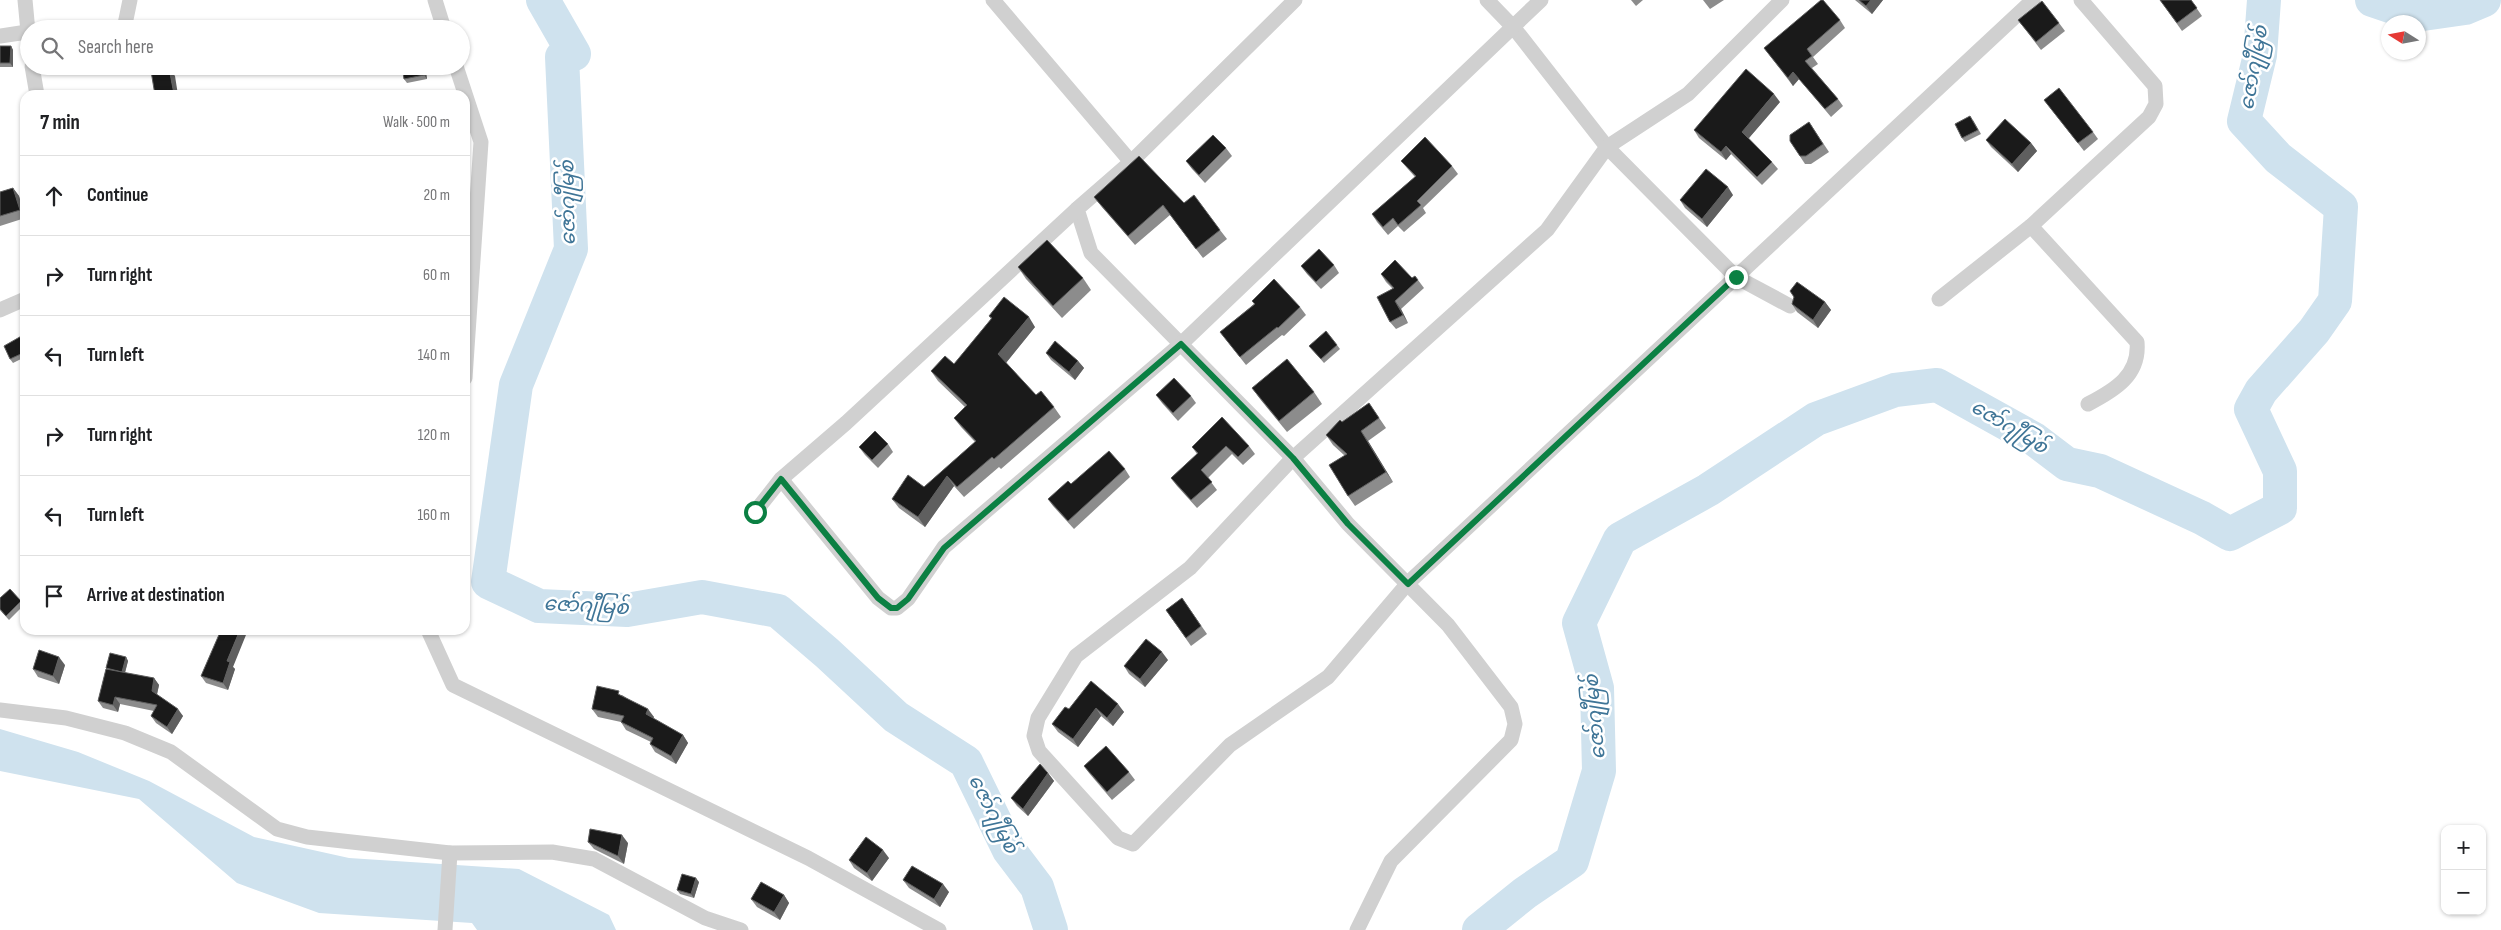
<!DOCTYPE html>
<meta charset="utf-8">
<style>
body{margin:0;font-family:"Sofia Sans Condensed","Noto Sans Myanmar",sans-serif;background:#f2f2f2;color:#202124}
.controls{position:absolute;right:15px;bottom:15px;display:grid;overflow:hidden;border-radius:10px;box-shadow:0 1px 4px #0004}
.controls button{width:45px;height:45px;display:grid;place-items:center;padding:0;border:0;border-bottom:1px solid #e0e0e0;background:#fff;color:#202124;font:25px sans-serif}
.compass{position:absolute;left:2381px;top:15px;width:45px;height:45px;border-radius:50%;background:#fff;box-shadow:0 1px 4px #0004;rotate:281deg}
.stop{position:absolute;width:15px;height:15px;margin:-11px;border:4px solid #0b8043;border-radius:50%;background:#fff}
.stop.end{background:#0b8043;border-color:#fff;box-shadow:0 1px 5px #0008}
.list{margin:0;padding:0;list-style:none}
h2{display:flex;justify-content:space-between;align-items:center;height:65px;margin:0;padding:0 20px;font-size:21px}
h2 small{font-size:16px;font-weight:400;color:#757577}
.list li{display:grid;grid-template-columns:32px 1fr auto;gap:15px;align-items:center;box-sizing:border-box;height:80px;padding:0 20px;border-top:1px solid #e0e0e0}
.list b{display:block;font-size:19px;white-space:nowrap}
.list em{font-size:16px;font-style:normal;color:#757577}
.icon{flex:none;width:28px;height:28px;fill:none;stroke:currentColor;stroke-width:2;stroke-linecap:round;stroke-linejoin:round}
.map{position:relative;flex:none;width:2501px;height:930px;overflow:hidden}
.search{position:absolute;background:#fff;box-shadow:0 1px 4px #0004;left:20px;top:20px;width:450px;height:55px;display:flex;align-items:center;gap:12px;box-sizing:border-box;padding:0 18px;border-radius:28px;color:#757577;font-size:19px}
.panel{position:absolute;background:#fff;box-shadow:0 1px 4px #0004;left:20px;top:90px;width:450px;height:545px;border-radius:15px}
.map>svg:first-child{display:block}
.water{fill:#cfe2ee}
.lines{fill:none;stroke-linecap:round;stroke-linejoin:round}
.river{stroke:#cfe2ee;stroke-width:34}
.minor{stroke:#d0d0d0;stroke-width:15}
.wall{fill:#8c8c8c}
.shaded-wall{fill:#5f5f5f}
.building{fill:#1a1a1a;stroke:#5f5f5f}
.route{stroke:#0b8043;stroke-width:6}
.labels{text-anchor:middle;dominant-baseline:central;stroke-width:5;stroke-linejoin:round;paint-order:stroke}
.water-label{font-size:20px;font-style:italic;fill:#3f7597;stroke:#fff}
</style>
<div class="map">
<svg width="2501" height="930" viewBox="0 0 2501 930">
<rect width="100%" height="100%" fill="#fff"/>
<path class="water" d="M0 729 78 752 149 781 254 837 349 858 519 869 609 915 616 930H477L472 923 319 913 237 883 139 799 0 771Z"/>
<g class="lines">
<g class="river">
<path d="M543 0 574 54 562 57 571 249 516 385 488 582 539 606 627 610 702 597 778 611 827 653 896 717 966 762 1009 850 1037 887 1051 930"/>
<path d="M2372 0 2416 15 2465 8 2484 0"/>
<path d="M1479 930 1525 893 1572 861 1599 771 1597 688 1579 623 1620 539 1708 490 1816 419 1895 390 1937 385 2034 439 2067 464 2100 471 2202 518 2230 534 2280 508V471L2251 409 2261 391 2314 331 2335 301 2341 207 2278 158 2244 121 2260 55 2264 0"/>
</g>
<g class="minor">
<path d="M25 0 29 42"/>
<path d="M435 0 444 29"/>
<path d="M993 0 1131 162"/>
<path d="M1295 0 1131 162 1077 209 1091 253 1293 458 1348 524 1448 625 1511 707 1515 724 1511 740 1391 861 1357 930"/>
<path d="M1487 0 1514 28 1607 147 1736 277 1790 306"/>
<path d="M1782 0 1688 94 1607 147 1547 230 1293 458 1190 568 1076 656 1038 718 1034 736 1039 751 1118 838 1133 844 1230 745 1328 677 1408 583 2033 0"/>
<path d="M124 29 130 0"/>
<path d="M0 36 27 32"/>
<path d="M32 66 37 95"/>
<path d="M456 66 481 142 465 378"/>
<path d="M2031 226 2137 342C2140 375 2115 390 2088 404"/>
<path d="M1939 299 2031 226 2149 117 2156 104 2155 86 2081 0"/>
<path d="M0 310 25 299"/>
<path d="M781 479 878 598 891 608H897L908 599 944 547 1181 344 1541 0"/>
<path d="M755 512 781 479 846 423 1077 209"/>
<path d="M428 630 453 685 808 858 939 930"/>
<path d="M0 710 66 718 125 733 171 752 277 829 307 837 450 853 552 852 594 859 705 918 741 930"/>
<path d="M445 930 450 853"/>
</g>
</g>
<g class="wall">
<path d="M1631 0H1643L1636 6Z"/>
<path d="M1703 0H1724L1710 9Z"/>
<path d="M1855 0H1883L1872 14Z"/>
<path d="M2160 0H2191L2202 16 2182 31Z"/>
<path d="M1840 20 1845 28 1813 57 1818 64 1812 68 1838 99 1843 106 1831 117 1799 79 1793 86 1764 48Z"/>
<path d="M2018 20 2059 23 2065 31 2041 50Z"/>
<path d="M0 46H11L13 50V67H0Z"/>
<path d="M402 66H425L427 79 407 83 404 79Z"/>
<path d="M2044 100 2093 132 2098 139 2084 151Z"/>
<path d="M1780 102 1749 138 1772 162 1778 169 1762 185 1731 154 1726 160 1699 138 1694 130Z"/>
<path d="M1973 120 1981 134 1965 142 1962 138Z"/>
<path d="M1809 122 1829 152 1811 164H1805L1790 141Z"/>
<path d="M1986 140 2031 143 2037 151 2018 172 1991 147Z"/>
<path d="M1226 148 1232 156 1205 183 1192 169 1186 161Z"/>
<path d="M1401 161 1452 166 1458 174 1423 208 1426 213 1404 232 1398 226 1388 235 1377 222 1372 214 1415 177 1407 168Z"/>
<path d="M13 188 19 196 25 218 0 226V192Z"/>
<path d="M1733 195 1707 227 1685 208 1680 200Z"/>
<path d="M1094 197 1184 203 1220 230 1227 239 1203 258 1170 215 1135 245 1101 206Z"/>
<path d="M1334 265 1339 273 1321 289 1307 274 1301 266Z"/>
<path d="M1018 267 1083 278 1091 290 1062 318 1026 279Z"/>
<path d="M1381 274 1412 278 1418 280 1424 288 1401 309 1408 323 1396 329 1390 322 1392 288 1386 282Z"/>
<path d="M1794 297 1825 302 1831 310 1818 328 1797 312 1792 304Z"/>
<path d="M1252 301 1300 307 1306 315 1284 336 1282 335 1246 365 1220 332 1254 304Z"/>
<path d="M989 316 1035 327 1006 363 1036 395 1054 407 1061 417 1001 469 999 467 964 497 954 486 925 527 899 508 892 499 924 487 975 442 961 427 954 418 965 407 938 381 931 371 954 364 991 319Z"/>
<path d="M25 334V357L13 363 10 359Z"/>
<path d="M1337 345 1340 349 1324 363 1309 346Z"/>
<path d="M1046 353 1078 361 1084 368 1075 380 1051 360Z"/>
<path d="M1252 388 1314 392 1322 404 1287 432 1260 399Z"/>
<path d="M1156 395 1191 396 1196 403 1178 421 1162 403Z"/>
<path d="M1369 403 1386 428 1368 441 1393 482 1355 506 1348 496 1344 455 1333 445 1326 435 1342 422Z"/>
<path d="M888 444 893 452 878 468 865 455 859 447Z"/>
<path d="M1249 446 1255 454 1243 465 1232 454 1208 478 1217 490 1197 508 1177 486 1171 478 1197 454 1192 447Z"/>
<path d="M1125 469 1130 477 1074 529 1053 506 1048 499 1071 484Z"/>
<path d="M0 598 21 601 24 605 9 620 0 610Z"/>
<path d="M1182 598 1207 634 1191 646 1166 610Z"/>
<path d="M126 657 128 661 125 673 154 678 159 685 157 695 183 716 172 734 156 723 151 716 154 711 120 704 118 712 103 708 98 701 106 669V668Z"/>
<path d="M1168 660 1145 687 1129 674 1124 666Z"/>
<path d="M65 665 59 684 38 677 33 669Z"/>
<path d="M233 667 235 669 228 690 206 683 201 676Z"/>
<path d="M1091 681 1124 712 1113 726 1101 716 1078 747 1058 732 1052 724 1069 709Z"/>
<path d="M622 695 654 717 653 719 683 735 688 743 676 764 655 752 650 744 651 742 626 730 621 722 598 717 592 709Z"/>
<path d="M1084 766 1129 772 1135 780 1112 800 1089 773Z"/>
<path d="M1048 773 1054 781 1028 816 1017 806 1011 798Z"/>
<path d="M588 842 628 843 624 864 594 849Z"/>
<path d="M889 858 872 881 854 868 849 860Z"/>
<path d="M903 880 949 892 940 907 909 888Z"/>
<path d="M699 882 694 898 680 894 677 890Z"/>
<path d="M784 895 789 903 780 920 757 907 751 899Z"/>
</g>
<g class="shaded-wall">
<path d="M1871 0H1883L1872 14 1866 6Z"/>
<path d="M11 46 13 50V67L10 63Z"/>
<path d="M423 66H425L427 79 424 75Z"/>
<path d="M169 68 175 76 178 95H174V94Z"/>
<path d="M1793 72 1799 79 1793 86 1788 78Z"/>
<path d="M1774 94 1780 102 1748 139 1742 132Z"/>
<path d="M2031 143 2037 151 2018 172 2012 164Z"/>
<path d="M1726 146 1731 154 1726 160 1721 152Z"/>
<path d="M1728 187 1733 195 1707 227 1702 219Z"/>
<path d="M13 188 19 196 25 217 20 210Z"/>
<path d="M1395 301 1401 309 1408 323 1403 315Z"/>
<path d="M1825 302 1831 310 1818 328 1813 320Z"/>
<path d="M1029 317 1035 327 1005 364 998 354Z"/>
<path d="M1078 361 1084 368 1075 380 1069 372Z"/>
<path d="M1361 431 1368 441 1393 482 1386 472Z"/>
<path d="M947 476 954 486 925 527 918 517Z"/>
<path d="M240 630H248L233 667 235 669 228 690 223 683 227 661Z"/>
<path d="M1162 652 1168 660 1145 687 1140 679Z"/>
<path d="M59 657 65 665 59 684 53 676Z"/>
<path d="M126 657 128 661 124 676 122 672Z"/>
<path d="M154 678 159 685 156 698 152 691Z"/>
<path d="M115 697 120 704 118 712 113 705Z"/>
<path d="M1118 704 1124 712 1113 726 1107 718Z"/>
<path d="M1096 708 1101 716 1078 747 1073 739Z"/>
<path d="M178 709 183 716 172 734 167 727Z"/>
<path d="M648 709 654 717 651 722 646 714Z"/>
<path d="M683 735 688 743 676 764 671 756Z"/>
<path d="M1048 773 1054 781 1028 816 1023 809Z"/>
<path d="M622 835 628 843 624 864 618 856Z"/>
<path d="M883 850 889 858 872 881 867 873Z"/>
<path d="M696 878 699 882 694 898 691 894Z"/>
<path d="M943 884 949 892 940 907 934 899Z"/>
<path d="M784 895 789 903 780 920 774 912Z"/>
</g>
<g class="building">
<path d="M1821 0H1823L1840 20 1807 49 1812 56 1805 61 1838 99 1825 109 1793 72 1788 78 1764 48Z"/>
<path d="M1859 0H1871L1866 6Z"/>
<path d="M2160 0H2191L2197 8 2177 23Z"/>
<path d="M2042 1 2059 23 2036 42 2018 20Z"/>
<path d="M0 46H11L10 63H0Z"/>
<path d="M402 66H423L424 75 404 79Z"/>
<path d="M169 68 174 94 155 95 151 71Z"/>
<path d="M1746 69 1774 94 1742 132 1772 162 1757 177 1726 146 1721 152 1694 130Z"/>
<path d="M2059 88 2093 132 2078 143 2044 100Z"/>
<path d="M1970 116 1978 130 1962 138 1955 124Z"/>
<path d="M2005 119 2031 143 2012 164 1986 140Z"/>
<path d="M1809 122 1823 144 1806 156H1800L1790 141V135Z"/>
<path d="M1213 135 1226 148 1199 175 1186 161Z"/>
<path d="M1425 137 1452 166 1417 201 1421 205 1398 225 1393 218 1383 227 1372 214 1416 176 1401 161Z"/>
<path d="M1139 156 1184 203 1194 195 1220 230 1196 249 1163 205 1128 236 1094 197Z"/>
<path d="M1706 169 1728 187 1702 219 1680 200Z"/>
<path d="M13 188 20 210 0 216V192Z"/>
<path d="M1047 240 1083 278 1053 306 1018 267Z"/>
<path d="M1319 249 1334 265 1316 282 1301 266Z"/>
<path d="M1395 260 1412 278 1415 276 1418 280 1395 301 1403 315 1390 322 1377 297 1394 288 1381 274Z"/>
<path d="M1274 279 1300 307 1278 328 1277 327 1240 357 1220 332 1255 304 1252 301Z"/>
<path d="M1797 282 1825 302 1813 320 1792 304 1794 297 1790 291Z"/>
<path d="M1004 297 1029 317 998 354 1036 395 1041 391 1054 407 994 459 992 457 957 487 947 476 918 517 892 499 908 475 924 487 976 441 954 418 967 405 931 371 945 356 954 364 992 318 989 316Z"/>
<path d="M1326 331 1337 345 1321 359 1309 346Z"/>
<path d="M25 334V352L10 359 4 346Z"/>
<path d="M1055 341 1078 361 1069 372 1046 353Z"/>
<path d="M1287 359 1314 392 1279 421 1252 388Z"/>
<path d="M1174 378 1191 396 1173 413 1156 395Z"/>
<path d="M1369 403 1379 418 1361 431 1386 472 1348 496 1329 465 1347 454 1326 435 1340 420 1342 422Z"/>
<path d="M1222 417 1249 446 1238 457 1226 446 1201 470 1212 482 1191 500 1171 478 1198 453 1192 447Z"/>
<path d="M875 431 888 444 872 460 859 447Z"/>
<path d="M1109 451 1125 469 1068 521 1048 499 1068 481 1071 484Z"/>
<path d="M10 589 21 601 6 616 0 609V598Z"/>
<path d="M1182 598 1201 626 1186 638 1166 610Z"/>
<path d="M221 630H240L227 661 230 662 223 683 201 676Z"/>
<path d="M1146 639 1162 652 1140 679 1124 666Z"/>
<path d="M39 650 59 657 53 676 33 669Z"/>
<path d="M110 653 126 657 122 672 106 668Z"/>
<path d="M106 669 154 678 152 691 178 709 167 727 151 716 157 705 115 697 113 705 98 701Z"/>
<path d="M1091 681 1118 704 1107 718 1096 708 1073 739 1052 724 1065 707 1069 709Z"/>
<path d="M597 686 619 691 618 694 648 709 646 714 683 735 671 756 650 744 653 738 621 722 624 716 592 709Z"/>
<path d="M1106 746 1129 772 1107 792 1084 766Z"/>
<path d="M1040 764 1048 773 1023 809 1011 798Z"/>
<path d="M590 829 622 835 618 856 588 842Z"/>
<path d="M866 837 883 850 867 873 849 860Z"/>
<path d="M912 866 943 884 934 899 903 880Z"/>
<path d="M682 874 696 878 691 894 677 890Z"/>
<path d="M761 882 784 895 774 912 751 899Z"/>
</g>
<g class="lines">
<path class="route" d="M755 512 781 479 878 598 891 608H897L908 599 944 548 1181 344 1293 458 1348 524 1408 584 1736 277"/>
</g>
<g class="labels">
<g class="water-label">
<text transform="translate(2254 68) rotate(-80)">ဇော်ဂျီမြစ်</text>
<text transform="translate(568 203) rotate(-91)">ဇော်ဂျီမြစ်</text>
<text transform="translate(2009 427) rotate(31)">ဇော်ဂျီမြစ်</text>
<text transform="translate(586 606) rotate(3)">ဇော်ဂျီမြစ်</text>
<text transform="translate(1595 717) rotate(-95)">ဇော်ဂျီမြစ်</text>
<text transform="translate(993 814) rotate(63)">ဇော်ဂျီမြစ်</text>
</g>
</g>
</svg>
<div class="controls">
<button>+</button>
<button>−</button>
</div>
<svg class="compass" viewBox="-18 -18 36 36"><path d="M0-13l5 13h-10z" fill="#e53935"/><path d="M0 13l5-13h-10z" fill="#757577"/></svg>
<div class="stop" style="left:755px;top:512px"></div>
<div class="stop end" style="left:1736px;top:277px"></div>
<div class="search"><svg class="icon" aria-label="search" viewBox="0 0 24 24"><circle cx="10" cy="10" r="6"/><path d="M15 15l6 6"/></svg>Search here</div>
<section class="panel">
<h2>7 min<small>Walk · 500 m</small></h2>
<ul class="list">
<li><svg class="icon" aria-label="ahead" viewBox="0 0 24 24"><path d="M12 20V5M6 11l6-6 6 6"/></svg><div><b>Continue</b></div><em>20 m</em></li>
<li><svg class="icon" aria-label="right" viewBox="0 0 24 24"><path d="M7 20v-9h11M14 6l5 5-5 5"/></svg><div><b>Turn right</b></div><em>60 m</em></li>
<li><svg class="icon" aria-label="left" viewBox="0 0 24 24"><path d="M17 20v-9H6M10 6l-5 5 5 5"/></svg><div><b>Turn left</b></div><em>140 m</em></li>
<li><svg class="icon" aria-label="right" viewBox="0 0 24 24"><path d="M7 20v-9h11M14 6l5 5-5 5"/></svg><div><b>Turn right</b></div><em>120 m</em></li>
<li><svg class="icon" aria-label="left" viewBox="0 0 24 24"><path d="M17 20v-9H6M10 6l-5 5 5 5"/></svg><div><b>Turn left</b></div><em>160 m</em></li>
<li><svg class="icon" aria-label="arrive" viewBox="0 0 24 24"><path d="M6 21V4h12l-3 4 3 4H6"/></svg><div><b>Arrive at destination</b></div></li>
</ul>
</section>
</div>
